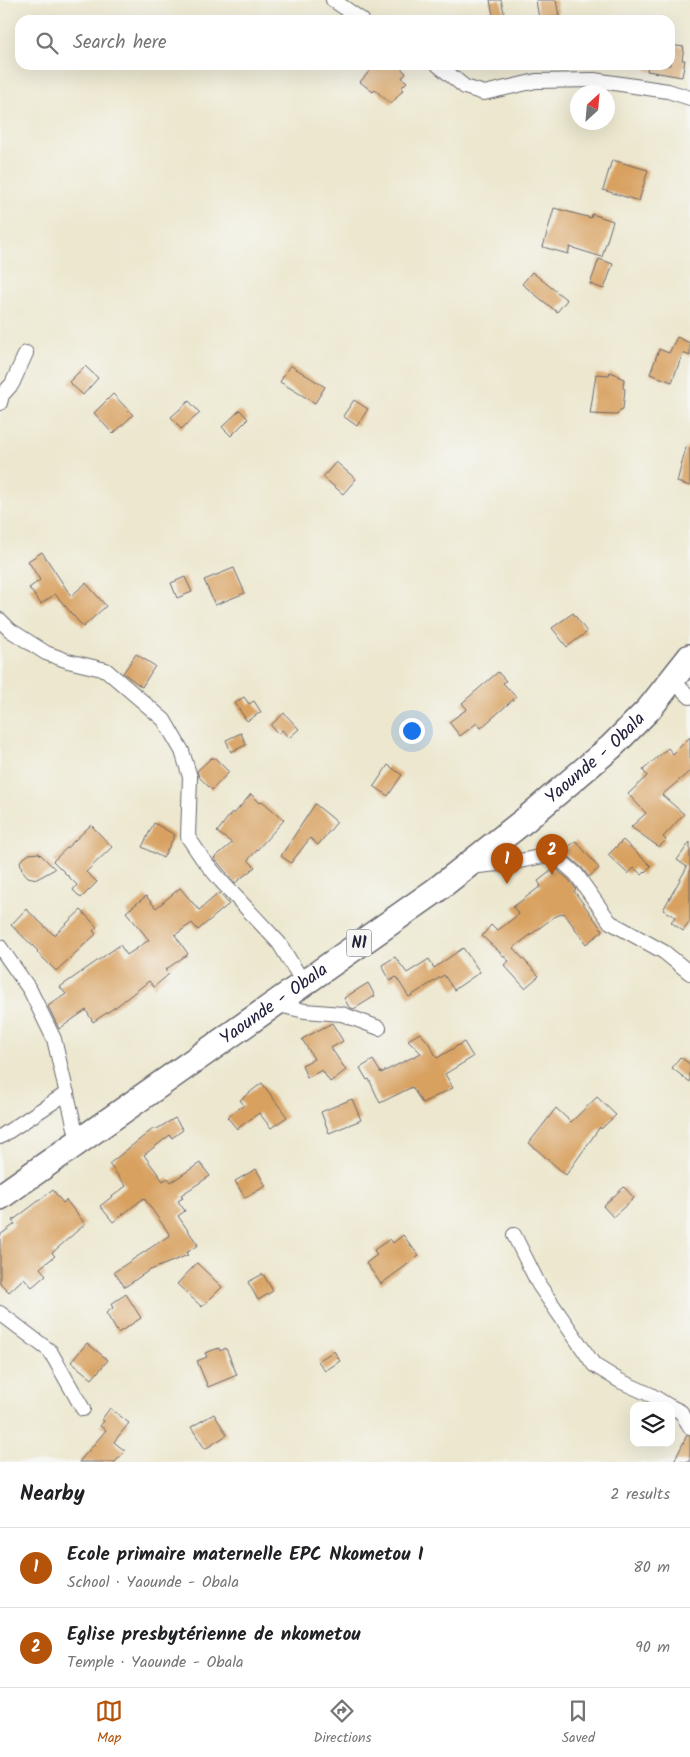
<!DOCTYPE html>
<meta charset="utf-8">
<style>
body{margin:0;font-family:Kalam,sans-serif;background:#f2f2f2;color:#202124}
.controls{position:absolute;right:15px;bottom:15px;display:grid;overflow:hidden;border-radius:10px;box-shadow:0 5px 20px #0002}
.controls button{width:45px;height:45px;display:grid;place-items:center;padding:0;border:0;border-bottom:1px solid #e0e0e0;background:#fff;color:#202124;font:25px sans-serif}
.compass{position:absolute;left:570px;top:85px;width:45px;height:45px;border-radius:50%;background:#fff;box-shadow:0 5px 20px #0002;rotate:26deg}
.you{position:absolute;left:411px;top:730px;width:18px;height:18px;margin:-12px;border:4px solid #fff;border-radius:50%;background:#1a73e8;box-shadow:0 0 0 8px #1a73e833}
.badge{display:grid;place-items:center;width:32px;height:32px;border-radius:50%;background:#b45309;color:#fff;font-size:16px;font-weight:700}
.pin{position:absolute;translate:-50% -41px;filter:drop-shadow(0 1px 2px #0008)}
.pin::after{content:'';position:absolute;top:26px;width:18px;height:15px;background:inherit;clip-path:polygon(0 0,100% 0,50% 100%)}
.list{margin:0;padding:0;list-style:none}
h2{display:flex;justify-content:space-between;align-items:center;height:65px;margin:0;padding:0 20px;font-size:21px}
h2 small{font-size:16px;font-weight:400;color:#757577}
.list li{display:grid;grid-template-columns:32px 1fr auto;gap:15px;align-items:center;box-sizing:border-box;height:80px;padding:0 20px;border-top:1px solid #e0e0e0}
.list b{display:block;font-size:19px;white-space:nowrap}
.list p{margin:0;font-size:16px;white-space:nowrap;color:#757577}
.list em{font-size:16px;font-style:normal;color:#757577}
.icon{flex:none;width:28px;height:28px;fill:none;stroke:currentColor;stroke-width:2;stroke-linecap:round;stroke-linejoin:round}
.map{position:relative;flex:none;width:690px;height:1462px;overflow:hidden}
.search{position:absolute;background:#fff;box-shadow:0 5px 20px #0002;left:15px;right:15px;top:15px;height:55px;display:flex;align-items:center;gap:12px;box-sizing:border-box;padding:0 18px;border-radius:15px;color:#757577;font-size:19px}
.sheet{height:225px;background:#fff}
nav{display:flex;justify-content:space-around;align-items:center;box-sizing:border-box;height:70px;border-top:1px solid #e0e0e0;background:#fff;font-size:14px;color:#757577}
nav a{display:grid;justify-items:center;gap:2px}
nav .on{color:#b45309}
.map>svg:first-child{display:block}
.building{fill:#d8a160}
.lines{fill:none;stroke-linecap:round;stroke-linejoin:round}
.street-casing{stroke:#69676e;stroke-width:16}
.highway-casing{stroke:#69676e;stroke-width:28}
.street{stroke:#fff;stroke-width:14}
.highway{stroke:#fff;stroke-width:25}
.labels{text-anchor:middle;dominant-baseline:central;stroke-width:4;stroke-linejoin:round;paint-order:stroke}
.shield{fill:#f6f6f2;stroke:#626272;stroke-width:1}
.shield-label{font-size:16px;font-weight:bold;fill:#22223b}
.street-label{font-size:18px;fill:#22223b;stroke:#f6f6f2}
</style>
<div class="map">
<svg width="690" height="1462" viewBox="0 0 690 1462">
<rect width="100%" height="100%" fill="#f6f6f2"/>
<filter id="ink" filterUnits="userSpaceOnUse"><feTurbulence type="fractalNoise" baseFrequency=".02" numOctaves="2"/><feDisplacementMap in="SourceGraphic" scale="10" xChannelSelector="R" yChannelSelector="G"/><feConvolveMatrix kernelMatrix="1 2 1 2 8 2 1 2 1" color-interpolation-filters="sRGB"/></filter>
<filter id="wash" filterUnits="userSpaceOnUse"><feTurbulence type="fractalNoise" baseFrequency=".0096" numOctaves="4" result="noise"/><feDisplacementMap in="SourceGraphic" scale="20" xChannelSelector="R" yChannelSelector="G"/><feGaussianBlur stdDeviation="1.12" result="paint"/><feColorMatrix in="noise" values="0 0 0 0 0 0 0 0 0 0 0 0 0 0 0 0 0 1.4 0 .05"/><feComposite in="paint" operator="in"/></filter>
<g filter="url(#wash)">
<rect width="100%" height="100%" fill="#ece7ce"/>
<g id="blocks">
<g class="building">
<path d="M490 0H501L506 20H494Z"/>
<path d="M536 0H556L559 16 539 19Z"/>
<path d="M670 45 684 47 682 60H685L682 77 647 71 648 65H670Z"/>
<path d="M375 65H397L406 73 402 78 407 82 401 88 403 90 391 104 375 90 373 92 360 82Z"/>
<path d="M612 160 648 170 639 201 603 190Z"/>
<path d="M554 208 591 218 592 214 613 221 602 257 570 247 568 254 543 247Z"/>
<path d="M599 259 613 264 604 289 590 284Z"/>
<path d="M532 272 567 300 557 312 522 284Z"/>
<path d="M677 337 690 343V356L683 353 672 382 650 374 659 349 669 353Z"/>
<path d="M290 365 325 387 315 403 280 382Z"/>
<path d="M85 366 98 378 83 395 69 382Z"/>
<path d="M610 372 618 375 619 377 624 379 623 388 625 389 623 409 620 410 617 415 590 414 596 374 609 375Z"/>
<path d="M113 394 133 415 113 434 94 413Z"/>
<path d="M354 400 368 409 357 426 343 416Z"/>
<path d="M189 401 200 413 181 429 171 417Z"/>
<path d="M240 410 248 419 231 436 222 427Z"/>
<path d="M686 447 690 448V486L677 482Z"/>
<path d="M336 462 356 479 343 494 323 477Z"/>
<path d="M42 552 71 596 86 583 106 606 83 627 55 594 41 604 29 588 40 580 28 561Z"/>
<path d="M234 568 245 593 215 605 204 580Z"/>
<path d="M185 577 192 592 177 598 171 583Z"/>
<path d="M573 613 587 632 567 647 552 628Z"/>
<path d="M136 654 155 666 142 687 123 673Z"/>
<path d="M498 672 506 681 503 683 516 697 481 728 477 723 460 736 449 722 467 709 462 703Z"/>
<path d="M244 697 249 704 254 701 261 712 247 721 235 703Z"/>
<path d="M284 713 299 729 289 738 282 730 278 734 271 725Z"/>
<path d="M241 733 246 745 231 752 226 740Z"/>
<path d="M690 737V771L662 795 684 814 663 837 666 840 659 847 631 827 646 813 628 794 647 776 643 770 668 748 673 754Z"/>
<path d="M211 758H215L229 772 212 790 199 777 197 771Z"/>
<path d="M388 765 402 775 388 796 374 786Z"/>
<path d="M251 794 260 803 262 801 284 820 248 860 255 867 235 883 214 858 232 843 217 832 232 812 234 814Z"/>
<path d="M315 804 337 822 318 845 310 838 291 863 281 856Z"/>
<path d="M154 823 175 835 163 858 142 847Z"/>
<path d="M91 825 112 847 86 872 97 882 81 898 73 890 77 885 53 861Z"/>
<path d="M623 840 651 866 642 875 634 868 628 874 608 855Z"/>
<path d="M576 841 599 868 589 877 582 868 563 851Z"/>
<path d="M690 842V921L683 931 671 922 675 917 663 910 687 867 677 860Z"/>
<path d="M39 853 55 869 37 879 28 877 22 870 20 861 29 854Z"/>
<path d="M555 868 569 880 576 889 574 891 603 931 586 944 564 913 554 917 513 948 539 976 525 988 504 965 509 961 482 936 491 925 497 931 519 914 513 907 541 886 538 881Z"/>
<path d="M180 888 199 910 219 893 229 904 198 930 192 923 175 935 188 954 165 970 169 974 154 987 149 981 117 1006 93 1022 86 1010 59 1029 48 1006 66 994 60 987 120 945 127 955 149 940 126 912 146 896 156 908Z"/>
<path d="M26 909 54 935 81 910 97 927 93 931 96 934 56 971 37 952 38 951 11 925Z"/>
<path d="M463 948 480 972 454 990 444 975 409 997 396 977 390 981 382 965 395 957 407 973 429 959 434 968Z"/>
<path d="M368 983 375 996 354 1009 349 1007 344 998Z"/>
<path d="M332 1023 343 1041 331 1048 346 1070 330 1082 322 1070 307 1078 302 1065 314 1059 302 1039Z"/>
<path d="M420 1033 428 1042 437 1058 464 1042 473 1057 445 1074 453 1088 422 1103 412 1087 380 1103 369 1079 367 1080 360 1068 373 1060 381 1073 421 1053 408 1040Z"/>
<path d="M680 1057 690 1064V1082L672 1068Z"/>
<path d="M262 1083 287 1117 271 1128 259 1113 237 1129 227 1117 244 1105 240 1100Z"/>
<path d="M597 1097 616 1115 601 1129 600 1127 566 1175 529 1143 556 1108 571 1122Z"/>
<path d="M352 1099 361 1120 329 1133 321 1112Z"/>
<path d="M175 1118 183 1130 172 1138 170 1135 144 1155 163 1181 168 1178 171 1182 200 1163 210 1176 181 1195 183 1198 178 1201 185 1211 178 1216 198 1245 186 1253 188 1255 148 1271 125 1287 114 1272 170 1235 144 1198 113 1222 100 1206 126 1186 109 1164 154 1128 155 1130Z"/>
<path d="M256 1169 266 1186 245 1198 235 1181Z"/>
<path d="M624 1187 634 1198 613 1217 603 1206Z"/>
<path d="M53 1190 63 1203 66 1200 85 1224 52 1253 55 1256 40 1268 46 1275 32 1287 24 1278 9 1292 0 1283V1235L15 1224 12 1221Z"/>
<path d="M403 1235 419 1256 381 1284 366 1263 377 1255 374 1250 390 1239 393 1243Z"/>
<path d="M197 1263 222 1287 202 1307 177 1284Z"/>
<path d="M263 1274 273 1291 258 1300 248 1282Z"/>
<path d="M126 1294 141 1318 118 1333 106 1313 113 1308 111 1304Z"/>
<path d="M87 1343 108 1360 92 1379 71 1362Z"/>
<path d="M219 1348 220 1351 226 1348 237 1375 208 1387 197 1361 207 1357 205 1353Z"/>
<path d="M334 1351 340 1361 325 1371 318 1361Z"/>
<path d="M110 1408 129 1423 114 1442 125 1451 115 1462H79L106 1430 100 1426 104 1421 102 1419Z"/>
<path d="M214 1414 227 1435 205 1449 191 1427Z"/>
<path d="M687 1435 690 1436V1462H674Z"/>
</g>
</g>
</g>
<g filter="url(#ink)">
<use href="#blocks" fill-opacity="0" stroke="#69676e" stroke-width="1"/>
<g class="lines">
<g class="street-casing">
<g id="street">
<path d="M333 0 362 20"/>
<path d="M438 65 465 87 484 93 536 81 594 80 668 91 690 98"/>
<path d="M0 403 2 395 12 384 26 353"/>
<path d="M0 620 10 630 46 653 68 661 106 670 164 720 182 751 190 777 188 837 202 858 221 881 279 943 303 982"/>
<path d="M672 680 690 697"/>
<path d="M470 867 515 862 553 854 576 874 610 922 664 952 690 973"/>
<path d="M0 947 30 990 54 1039 78 1141"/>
<path d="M274 1004 305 1011 342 1014 379 1028"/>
<path d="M0 1137 67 1093"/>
<path d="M514 1235 539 1285 594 1365 620 1381 651 1395 669 1406"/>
<path d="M0 1313 50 1351 83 1409"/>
<path d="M671 1407 681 1412 690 1427"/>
</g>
</g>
<g class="highway-casing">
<g id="highway">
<path id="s1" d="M0 1197 435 891 525 820 611 747 649 709 690 657"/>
</g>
</g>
<use href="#street" class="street"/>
<use href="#highway" class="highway"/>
</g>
</g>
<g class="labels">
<rect class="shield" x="346.5" y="929.5" width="25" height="27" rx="4"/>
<g class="shield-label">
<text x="359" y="943">N1</text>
</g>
<g class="street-label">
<text stroke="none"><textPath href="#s1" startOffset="740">Yaounde - Obala</textPath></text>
<text stroke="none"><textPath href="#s1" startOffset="335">Yaounde - Obala</textPath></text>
</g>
</g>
</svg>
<div class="controls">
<button><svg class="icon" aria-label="layers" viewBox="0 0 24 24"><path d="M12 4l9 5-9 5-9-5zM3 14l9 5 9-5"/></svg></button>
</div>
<svg class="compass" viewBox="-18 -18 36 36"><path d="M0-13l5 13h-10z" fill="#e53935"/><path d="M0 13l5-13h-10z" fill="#757577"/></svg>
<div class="you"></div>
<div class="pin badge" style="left:507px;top:884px">1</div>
<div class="pin badge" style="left:552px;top:875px">2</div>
<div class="search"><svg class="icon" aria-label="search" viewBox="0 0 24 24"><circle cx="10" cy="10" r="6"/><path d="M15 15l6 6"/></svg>Search here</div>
</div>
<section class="sheet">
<h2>Nearby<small>2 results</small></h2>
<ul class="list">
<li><span class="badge">1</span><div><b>Ecole primaire maternelle EPC Nkometou I</b><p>School · Yaounde - Obala</p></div><em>80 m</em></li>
<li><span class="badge">2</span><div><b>Eglise presbytérienne de nkometou</b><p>Temple · Yaounde - Obala</p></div><em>90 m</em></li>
</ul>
</section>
<nav>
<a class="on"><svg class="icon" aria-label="map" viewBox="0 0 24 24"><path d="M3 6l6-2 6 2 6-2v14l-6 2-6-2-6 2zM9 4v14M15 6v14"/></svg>Map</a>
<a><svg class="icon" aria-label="directions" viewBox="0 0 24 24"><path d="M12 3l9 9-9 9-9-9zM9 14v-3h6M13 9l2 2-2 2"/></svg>Directions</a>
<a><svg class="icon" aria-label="saved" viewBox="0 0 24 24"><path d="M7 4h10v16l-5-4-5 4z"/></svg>Saved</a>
</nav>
